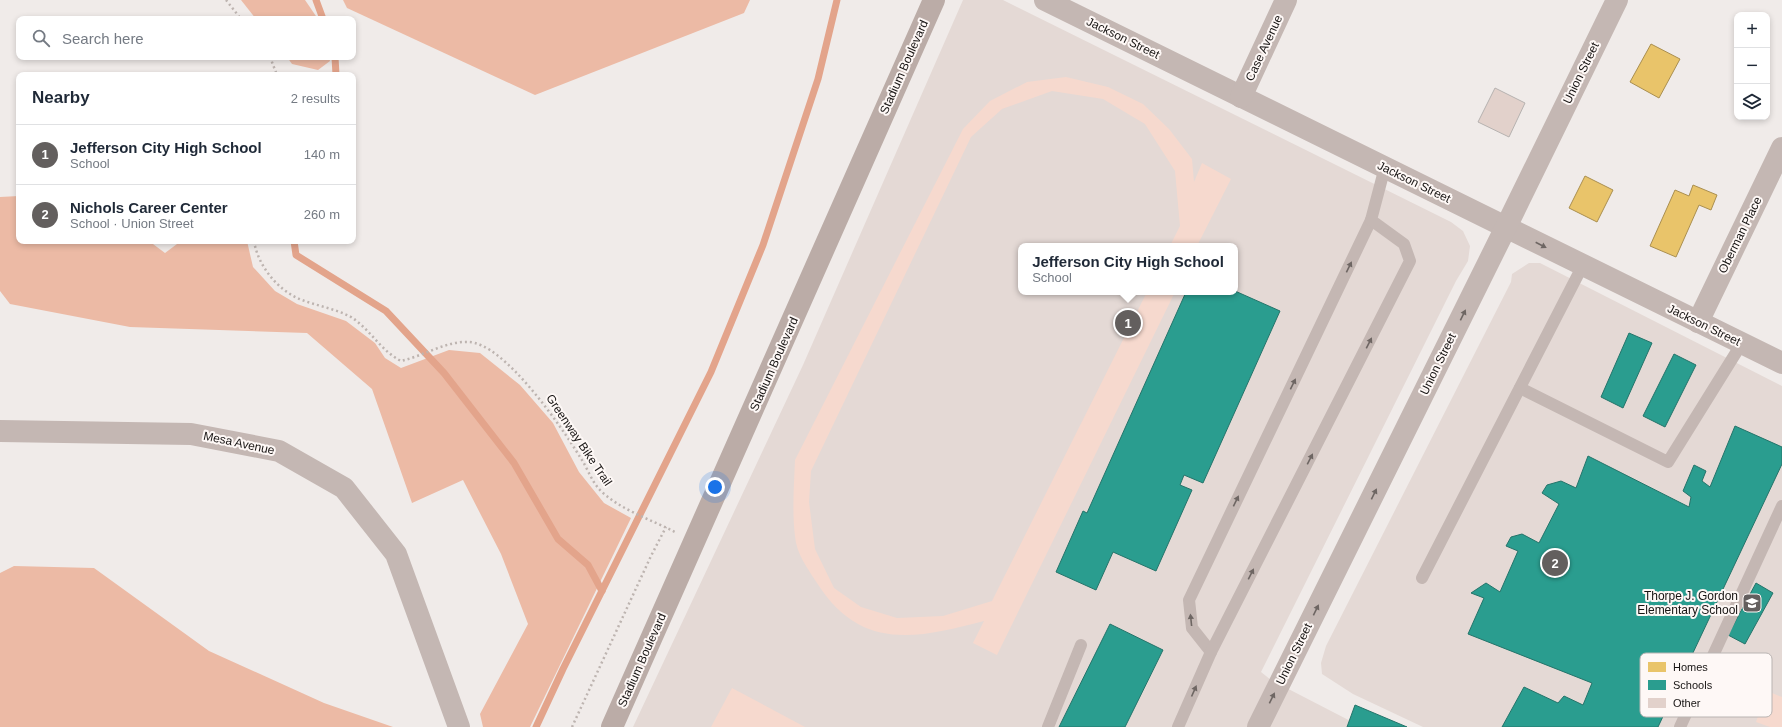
<!DOCTYPE html>
<meta charset="utf-8">
<style>
body{margin:0;font-family:Helvetica,sans-serif;background:#f2f2f3;color:#1f2937}
.controls{position:absolute;right:12px;top:12px;display:grid;overflow:hidden;border-radius:8px;box-shadow:0 2px 6px #0003}
.controls button{width:36px;height:36px;display:grid;place-items:center;padding:0;border:0;border-bottom:1px solid #e0e1e3;background:#fff;color:#1f2937;font:20px sans-serif}
.you{position:absolute;left:715px;top:487px;width:14px;height:14px;margin:-10px;border:3px solid #fff;border-radius:50%;background:#1a73e8;box-shadow:0 0 0 6px #1a73e833}
.badge{display:grid;place-items:center;width:26px;height:26px;border-radius:50%;background:#635f5e;color:#fff;font-size:13px;font-weight:700}
.pin{position:absolute;translate:-50% -50%;border:2px solid #fff;box-shadow:0 1px 4px #0006}
.popup{position:absolute;left:1018px;top:243px;width:220px;height:52px;box-sizing:border-box;display:grid;place-content:center;border-radius:8px;background:#fff;filter:drop-shadow(0 1px 3px #0005);font-size:13px;white-space:nowrap;color:#747a83}
.popup b{font-size:15px;color:#1f2937}
.popup::after{content:'';position:absolute;left:50%;top:100%;margin-left:-8px;border:8px solid transparent;border-top-color:#fff}
.list{margin:0;padding:0;list-style:none}
h2{display:flex;justify-content:space-between;align-items:center;height:52px;margin:0;padding:0 16px;font-size:17px}
h2 small{font-size:13px;font-weight:400;color:#747a83}
.list li{display:grid;grid-template-columns:26px 1fr auto;gap:12px;align-items:center;box-sizing:border-box;height:60px;padding:0 16px;border-top:1px solid #e0e1e3}
.list b{display:block;font-size:15px;white-space:nowrap}
.list p{margin:0;font-size:13px;white-space:nowrap;color:#747a83}
.list em{font-size:13px;font-style:normal;color:#747a83}
.icon{flex:none;width:22px;height:22px;fill:none;stroke:currentColor;stroke-width:2;stroke-linecap:round;stroke-linejoin:round}
.map{position:relative;flex:none;width:1782px;height:727px;overflow:hidden}
.search{position:absolute;background:#fff;box-shadow:0 2px 6px #0003;left:16px;top:16px;width:340px;height:44px;display:flex;align-items:center;gap:10px;box-sizing:border-box;padding:0 14px;border-radius:8px;color:#747a83;font-size:15px}
.panel{position:absolute;background:#fff;box-shadow:0 2px 6px #0003;left:16px;top:72px;width:340px;height:172px;border-radius:8px}
.map>svg:first-child{display:block}
.built{fill:#e4d9d5;fill-rule:evenodd}
.green{fill:#f6d9ce}
.forest{fill:#ecbaa5}
.homes{fill:#e9c46a;stroke:#aa8f50}
.schools{fill:#2a9d8f;stroke:#24746a}
.lines{fill:none;stroke-linecap:round;stroke-linejoin:round}
.stream{stroke:#e3a48b;stroke-width:7}
.building{fill:#e2d1cb;stroke:#b6b2b0}
.path{stroke:#bdb4b0;stroke-width:2.5;stroke-dasharray:2 3;stroke-linecap:butt}
.service{stroke:#c4b7b3;stroke-width:12}
.minor{stroke:#c4b7b3;stroke-width:22}
.secondary{stroke:#bbaca7;stroke-width:22}
.oneway{fill:#6e6663}
.labels{text-anchor:middle;dominant-baseline:central;stroke-width:4;stroke-linejoin:round;paint-order:stroke}
.street-label{font-size:12px;fill:#171413;stroke:#fef8f6}
.poi-label{font-size:12px;fill:#171413;stroke:#fef8f6;text-anchor:end}
.key{fill:#fef8f6;stroke:#b9b4b2;stroke-width:1}
.key-label{font-size:11px;fill:#171413}
</style>
<div class="map">
<svg width="1782" height="727" viewBox="0 0 1782 727">
<rect width="100%" height="100%" fill="#f0ebe9"/>
<g class="built">
<path d="M963 0H1003L1451 222 1463 231 1470 246 1468 261 1456 281 1261 672 1271 680 1362 727H633L803 365ZM1021 246H1235V292H1021Z"/>
<path d="M1529 263H1540L1782 386V727H1423L1353 694 1322 674 1321 663 1326 646 1511 282 1512 274Z"/>
</g>
<g class="green">
<path d="M1066 77 1108 87 1143 104 1169 129 1192 159 1194 182 1202 163 1231 179 1197 246H1170L1180 226 1175 171 1145 124 1103 99 1052 91 1002 109 971 137 811 471 809 502 815 549 834 588 861 607 897 618 943 616 992 601 1147 292H1175L997 655 973 643 984 621C916 639 860 651 817 583 808 569 796 553 795 536 792 511 794 486 795 460L963 129 990 101 1027 82Z"/>
<path d="M732 688 805 727H711Z"/>
<path d="M1767 691 1782 697V727H1770L1756 722Z"/>
</g>
<g class="forest">
<path d="M241 0H305L318 19H256Z"/>
<path d="M343 0H750L744 13 535 95 347 8Z"/>
<path d="M287 57H329L330 61 318 70 292 64Z"/>
<path d="M19 196V241H149L165 253 181 241H247L253 267 275 291 297 304 346 321 375 343 385 358 401 368 449 350 480 353 520 385 553 423 579 472 604 503 631 518 530 727H483L480 714 528 624 501 554 463 480 412 503 372 389 307 333 130 327 10 304 0 291V197Z"/>
<path d="M14 566 94 568 209 651 324 703 393 727H0V573Z"/>
</g>
<g class="homes">
<path d="M1651 44 1680 59 1659 98 1630 82Z"/>
<path d="M1585 176 1613 190 1597 222 1569 208Z"/>
<path d="M1693 185 1717 195 1711 210 1699 205 1676 257 1650 246 1675 190 1689 196Z"/>
</g>
<g class="schools">
<path d="M1235 291 1280 311 1203 483 1184 475 1180 485 1192 490 1156 571 1113 552 1096 590 1056 572 1083 511 1087 513 1186 292H1235Z"/>
<path d="M1629 333 1652 343 1623 408 1601 397Z"/>
<path d="M1674 354 1696 365 1665 427 1643 416Z"/>
<path d="M1735 426 1782 447V464L1658 727H1502L1524 687 1558 703 1564 696 1583 705 1592 683 1468 634 1484 598 1471 593 1486 583 1500 592 1518 551 1506 546 1511 537 1522 534 1539 543 1559 504 1542 493 1547 485 1561 481 1576 488 1588 456 1689 507 1691 497 1683 491 1694 465 1706 471 1702 481 1710 487Z"/>
<path d="M1756 583 1773 593 1745 644 1728 635Z"/>
<path d="M1110 624 1163 650 1125 727H1059Z"/>
<path d="M1355 705 1407 727H1347Z"/>
</g>
<g class="lines">
<g class="stream">
<path d="M316 0 323 19"/>
<path d="M335 57 336 75"/>
<path d="M294 241 296 255 386 311 444 373 514 463 558 539 588 565 602 591"/>
<path d="M536 727 563 669 711 372 763 245 818 79 837 0"/>
</g>
</g>
<path class="building" d="M1495 88 1525 103 1509 137 1478 122Z"/>
<g class="lines">
<g class="path">
<path d="M226 0 241 19"/>
<path d="M270 57 277 75"/>
<path d="M254 241C258 266 278 291 302 300 318 306 336 309 351 317 370 329 381 351 401 361 423 356 446 341 468 342 504 342 563 429 580 457 587 467 591 480 599 489 618 509 650 519 675 532"/>
<path d="M572 727 651 556 666 527"/>
</g>
<g class="service">
<path d="M1520 388 1668 462 1742 343"/>
<path d="M1422 578 1583 265"/>
<path d="M1211 652 1192 628 1189 600 1371 220"/>
<path d="M1048 727 1081 645"/>
<path d="M1178 727 1211 652 1410 261 1404 244 1371 220 1385 167"/>
<path d="M1680 727 1782 506"/>
</g>
<g class="minor">
<path d="M1045 0 1782 363"/>
<path d="M1241 97 1286 0"/>
<path d="M1698 322 1782 148"/>
<path d="M0 431 191 434 279 451 344 488 396 554 459 727"/>
<path d="M1258 727 1506 227 1617 0"/>
</g>
<path class="secondary" d="M612 727 934 0"/>
</g>
<defs><path id="oneway-solid" d="M-6-.8H1V-3.2L6.5 0L1 3.2V.8H-6Z"/></defs>
<g class="oneway">
<use href="#oneway-solid" transform="translate(1541 245) rotate(27)"/>
<use href="#oneway-solid" transform="translate(1349 267) rotate(-64)"/>
<use href="#oneway-solid" transform="translate(1463 315) rotate(-64)"/>
<use href="#oneway-solid" transform="translate(1369 343) rotate(-63)"/>
<use href="#oneway-solid" transform="translate(1293 384) rotate(-64)"/>
<use href="#oneway-solid" transform="translate(1310 459) rotate(-63)"/>
<use href="#oneway-solid" transform="translate(1374 494) rotate(-64)"/>
<use href="#oneway-solid" transform="translate(1236 501) rotate(-64)"/>
<use href="#oneway-solid" transform="translate(1251 574) rotate(-63)"/>
<use href="#oneway-solid" transform="translate(1316 610) rotate(-64)"/>
<use href="#oneway-solid" transform="translate(1191 620) rotate(-96)"/>
<use href="#oneway-solid" transform="translate(1194 691) rotate(-66)"/>
<use href="#oneway-solid" transform="translate(1272 698) rotate(-64)"/>
</g>
<defs>
<g id="school-square" transform="scale(1)"><rect x="-9" y="-9" width="18" height="18" rx="4" fill="#635f5e" stroke="#fef8f6"/><path d="M0-5L7-2L0 1L-7-2ZM-4 1L0 2.5L4 1V4Q0 6-4 4Z" fill="#fff"/></g>
</defs>
<g fill-rule="evenodd">
<use href="#school-square" x="1752" y="603"/>
</g>
<g class="labels">
<g class="street-label">
<text transform="translate(1123 38) rotate(26)">Jackson Street</text>
<text transform="translate(1264 48) rotate(-65)">Case Avenue</text>
<text transform="translate(904 67) rotate(-66)">Stadium Boulevard</text>
<text transform="translate(1581 73) rotate(-64)">Union Street</text>
<text transform="translate(1414 182) rotate(26)">Jackson Street</text>
<text transform="translate(1740 235) rotate(-64)">Oberman Place</text>
<text transform="translate(1704 325) rotate(26)">Jackson Street</text>
<text transform="translate(774 364) rotate(-66)">Stadium Boulevard</text>
<text transform="translate(1438 364) rotate(-64)">Union Street</text>
<text transform="translate(579 440) rotate(56)">Greenway Bike Trail</text>
<text transform="translate(239 443) rotate(12)">Mesa Avenue</text>
<text transform="translate(1294 654) rotate(-64)">Union Street</text>
<text transform="translate(642 660) rotate(-66)">Stadium Boulevard</text>
</g>
<g class="poi-label">
<text x="1738" y="596">Thorpe J. Gordon<tspan x="1738" dy="14">Elementary School</tspan></text>
</g>
</g>
<rect x="1640" y="653" width="132" height="64" rx="6" class="key"/>
<rect x="1648" y="662" width="18" height="10" fill="#e9c46a"/>
<rect x="1648" y="680" width="18" height="10" fill="#2a9d8f"/>
<rect x="1648" y="698" width="18" height="10" fill="#e2d1cb"/>
<g class="key-label">
<text x="1673" y="671">Homes</text>
<text x="1673" y="689">Schools</text>
<text x="1673" y="707">Other</text>
</g>
</svg>
<div class="controls">
<button>+</button>
<button>−</button>
<button><svg class="icon" aria-label="layers" viewBox="0 0 24 24"><path d="M12 4l9 5-9 5-9-5zM3 14l9 5 9-5"/></svg></button>
</div>
<div class="you"></div>
<div class="pin badge" style="left:1128px;top:323px">1</div>
<div class="popup"><b>Jefferson City High School</b>School</div>
<div class="pin badge" style="left:1555px;top:563px">2</div>
<div class="search"><svg class="icon" aria-label="search" viewBox="0 0 24 24"><circle cx="10" cy="10" r="6"/><path d="M15 15l6 6"/></svg>Search here</div>
<section class="panel">
<h2>Nearby<small>2 results</small></h2>
<ul class="list">
<li><span class="badge">1</span><div><b>Jefferson City High School</b><p>School</p></div><em>140 m</em></li>
<li><span class="badge">2</span><div><b>Nichols Career Center</b><p>School · Union Street</p></div><em>260 m</em></li>
</ul>
</section>
</div>
